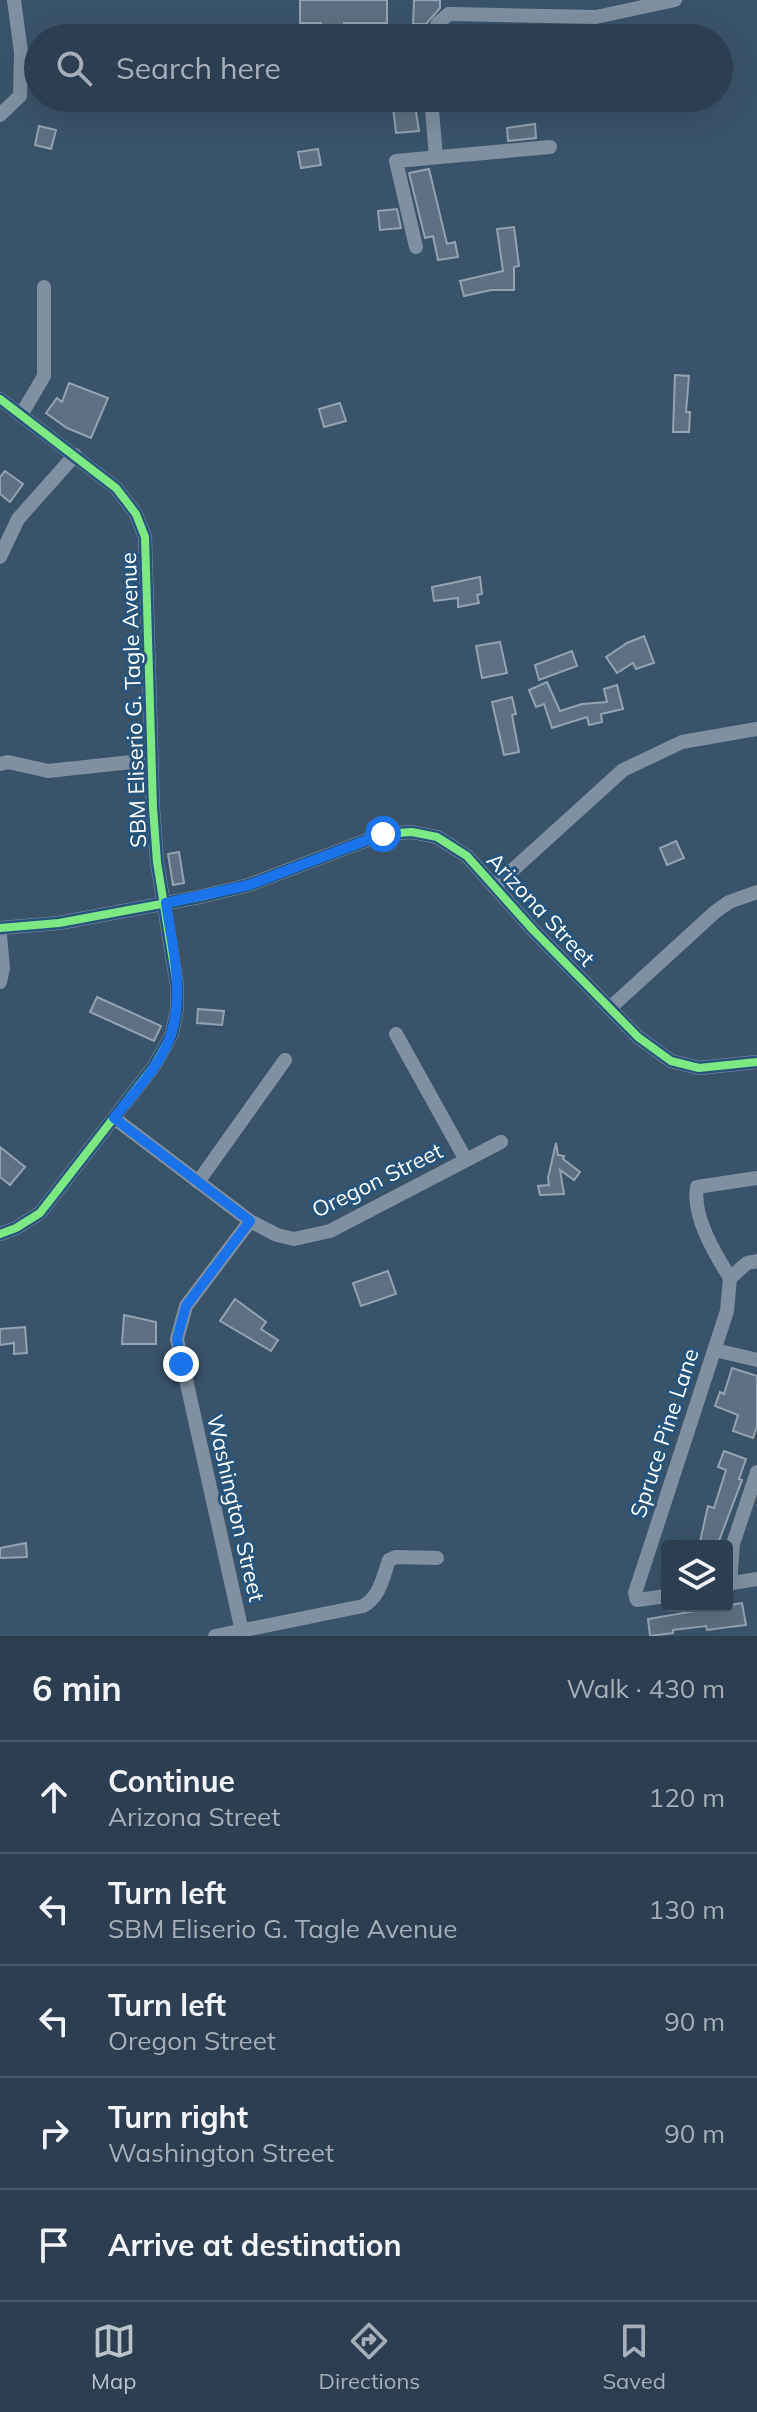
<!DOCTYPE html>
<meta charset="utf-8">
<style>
body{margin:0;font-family:Mulish,sans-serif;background:#384959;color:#f1f3f6}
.controls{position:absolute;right:24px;bottom:24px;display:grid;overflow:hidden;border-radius:8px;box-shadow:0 8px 32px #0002}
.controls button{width:72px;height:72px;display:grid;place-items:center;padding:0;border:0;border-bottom:2px solid #485766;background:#2c3e4f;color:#f1f3f6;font:40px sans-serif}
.stop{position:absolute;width:24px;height:24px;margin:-18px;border:6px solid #1a73e8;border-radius:50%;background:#fff}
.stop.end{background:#1a73e8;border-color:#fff;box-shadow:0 2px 8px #0008}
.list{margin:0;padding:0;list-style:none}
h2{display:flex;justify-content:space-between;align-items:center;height:104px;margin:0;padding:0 32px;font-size:34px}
h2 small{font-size:26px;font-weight:400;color:#a6aeb7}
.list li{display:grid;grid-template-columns:52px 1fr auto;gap:24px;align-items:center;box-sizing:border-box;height:112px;padding:0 32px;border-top:2px solid #485766}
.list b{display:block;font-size:30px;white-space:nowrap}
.list p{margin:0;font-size:26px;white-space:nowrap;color:#a6aeb7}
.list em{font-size:26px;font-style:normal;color:#a6aeb7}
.icon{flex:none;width:44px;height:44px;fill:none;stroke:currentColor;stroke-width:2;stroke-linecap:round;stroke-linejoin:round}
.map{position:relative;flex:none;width:757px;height:1636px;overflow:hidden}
.search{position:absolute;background:#2c3e4f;box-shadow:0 8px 32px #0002;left:24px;right:24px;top:24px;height:88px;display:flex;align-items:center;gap:20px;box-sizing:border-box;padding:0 28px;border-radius:44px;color:#a6aeb7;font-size:30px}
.sheet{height:664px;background:#2c3e4f}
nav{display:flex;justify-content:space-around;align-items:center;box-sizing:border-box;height:112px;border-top:2px solid #485766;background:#2c3e4f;font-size:22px;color:#a6aeb7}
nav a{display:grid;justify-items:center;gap:4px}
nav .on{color:#bac3ca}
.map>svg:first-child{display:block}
.building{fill:#5e7081;stroke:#93a2ae;stroke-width:2}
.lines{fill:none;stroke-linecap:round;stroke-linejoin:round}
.minor{stroke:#8090a0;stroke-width:14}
.cycleway-casing{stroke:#28547c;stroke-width:13}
.cycleway{stroke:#7ce984;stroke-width:8}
.route{stroke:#1a73e8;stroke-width:10}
.labels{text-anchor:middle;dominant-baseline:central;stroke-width:6;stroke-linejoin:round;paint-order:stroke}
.street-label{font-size:22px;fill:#fff;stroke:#28547c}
</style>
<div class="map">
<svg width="757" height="1636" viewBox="0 0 757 1636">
<rect width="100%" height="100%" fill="#3b5369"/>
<g class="building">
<path d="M300 0H387V23H344L345 38H322L321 23H300Z"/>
<path d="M414 0H440V8L426 24H413Z"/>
<path d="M392 98H414L419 131 396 133Z"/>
<path d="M535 124 536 138 508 141 507 128Z"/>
<path d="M39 126 56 130 51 149 35 145Z"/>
<path d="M318 149 321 165 301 168 298 152Z"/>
<path d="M429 169 447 244 455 242 458 257 438 260 433 236 425 238 409 173Z"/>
<path d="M397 209 401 228 380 230 378 211Z"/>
<path d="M514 227 519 266 514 267V290H491L464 296 460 281 503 271 497 229Z"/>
<path d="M675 375 689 376 686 412H690L689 432H673Z"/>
<path d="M69 383 108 398 91 438 67 428 46 413 57 398 62 402Z"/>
<path d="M340 403 346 421 324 427 319 409Z"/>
<path d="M5 471 23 484 10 502 0 494V477Z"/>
<path d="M480 577 482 594 477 595 479 603 458 607V598L434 601 432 587Z"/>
<path d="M644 636 654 663 636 669 633 663 617 673 606 657 627 643Z"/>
<path d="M500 642 507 673 482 678 476 646Z"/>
<path d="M572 651 577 666 539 680 535 665Z"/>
<path d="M547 682 560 711 582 704 607 702 604 689 617 685 623 709 601 714 602 722 589 725 587 717 552 728 544 704 536 707 529 690Z"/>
<path d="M512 697 516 714 512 715 519 752 504 755 492 702Z"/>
<path d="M676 841 684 858 667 865 660 848Z"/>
<path d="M179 852 184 883 173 885 168 854Z"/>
<path d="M97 997 161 1026 154 1041 90 1012Z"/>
<path d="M198 1009 224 1011 222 1025 197 1023Z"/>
<path d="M556 1143 558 1155 564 1156 563 1159 580 1172 574 1180 560 1170 564 1194 540 1195 538 1186 549 1185 548 1178Z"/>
<path d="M0 1147 25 1167 10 1185 0 1177Z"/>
<path d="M388 1271 396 1294 361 1306 353 1283Z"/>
<path d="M235 1299 266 1322 261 1329 278 1340 271 1351 220 1321Z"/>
<path d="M124 1315 156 1322V1344H122Z"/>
<path d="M25 1327 27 1353 14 1354V1343L0 1345V1329Z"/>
<path d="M732 1368 757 1376V1426L753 1438 733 1431 738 1415 715 1406 720 1392 724 1394Z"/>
<path d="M724 1451 746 1459 739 1479 742 1480 717 1546H699L708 1506 714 1508 726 1470 718 1467Z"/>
<path d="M26 1543 27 1557 0 1558V1548Z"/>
<path d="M742 1603 746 1625 707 1630 706 1626 673 1630V1633L650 1636 648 1619Z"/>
</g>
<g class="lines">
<g class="minor">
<path d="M449 14 596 17 675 0"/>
<path d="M431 38 438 23 449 14"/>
<path d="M431 98 436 157"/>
<path d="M0 115 20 96 21 52 14 0"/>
<path d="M416 247 396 161 550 147"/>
<path d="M0 399 116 488 136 514 145 537 153 808 157 862 177 986V1009L172 1034 154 1066 40 1213 16 1228 0 1234"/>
<path d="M21 415 44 376V287"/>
<path d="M0 557 18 519 75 455"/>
<path d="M0 764 8 762 48 771 150 760"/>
<path d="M494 887 623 770 682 742 757 729"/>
<path d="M0 928 59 923 199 897 249 885 383 834 412 832 437 837 467 856 534 931 638 1037 671 1061 699 1068 757 1062"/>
<path d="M0 936 3 968 0 982"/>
<path d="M610 1008 715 912 729 902 757 892"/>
<path d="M396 1034 466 1160"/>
<path d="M114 1118 250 1221 277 1235 294 1239 330 1231 501 1142"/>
<path d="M198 1182 285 1060"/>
<path d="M730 1278C715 1254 692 1216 697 1187L757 1178"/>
<path d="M730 1278 747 1263 757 1261"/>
<path d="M715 1350 757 1360"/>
<path d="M727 1584 757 1579"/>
<path d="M730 1584 733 1544 757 1472"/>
<path d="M667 1596 637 1600 635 1593 727 1311 730 1278"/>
<path d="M215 1636 363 1606C380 1597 383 1577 389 1560L396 1557 437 1558"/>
<path d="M243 1636 177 1339 186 1306 250 1221"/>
</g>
<g class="cycleway-casing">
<g id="cycleway">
<path d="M0 399 116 488 136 514 145 537 153 808 157 862 177 986V1009L172 1034 154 1066 40 1213 16 1228 0 1234"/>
<path d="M0 928 59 923 199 897 249 885 383 834 412 832 437 837 467 856 534 931 638 1037 671 1061 699 1068 757 1062"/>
</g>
</g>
<use href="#cycleway" class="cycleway"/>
</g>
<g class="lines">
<path class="route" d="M181 1364 177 1339 186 1306 250 1221 114 1118C135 1092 163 1063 172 1031 184 990 172 944 166 903L249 885 383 834"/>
</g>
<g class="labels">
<g class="street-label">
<text transform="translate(133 700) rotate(-92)">SBM Eliserio G. Tagle Avenue</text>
<text transform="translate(541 909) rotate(47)">Arizona Street</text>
<text transform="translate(377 1180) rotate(-26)">Oregon Street</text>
<text transform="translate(664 1433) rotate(-72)">Spruce Pine Lane</text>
<text transform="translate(236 1508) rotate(77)">Washington Street</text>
</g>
</g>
</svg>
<div class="controls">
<button><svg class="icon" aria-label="layers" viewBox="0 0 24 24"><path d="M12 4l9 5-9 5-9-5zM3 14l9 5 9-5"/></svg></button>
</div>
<div class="stop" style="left:383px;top:834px"></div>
<div class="stop end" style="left:181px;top:1364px"></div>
<div class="search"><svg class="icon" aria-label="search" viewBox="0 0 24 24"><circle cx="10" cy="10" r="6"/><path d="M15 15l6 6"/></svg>Search here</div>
</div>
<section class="sheet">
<h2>6 min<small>Walk · 430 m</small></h2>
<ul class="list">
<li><svg class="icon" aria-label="ahead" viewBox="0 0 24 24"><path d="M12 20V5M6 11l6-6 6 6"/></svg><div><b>Continue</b><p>Arizona Street</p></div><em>120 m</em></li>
<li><svg class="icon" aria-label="left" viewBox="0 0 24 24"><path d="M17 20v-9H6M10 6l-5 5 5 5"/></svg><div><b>Turn left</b><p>SBM Eliserio G. Tagle Avenue</p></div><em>130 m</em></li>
<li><svg class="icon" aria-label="left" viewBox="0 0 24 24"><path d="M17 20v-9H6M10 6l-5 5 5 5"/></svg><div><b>Turn left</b><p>Oregon Street</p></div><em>90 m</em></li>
<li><svg class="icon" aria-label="right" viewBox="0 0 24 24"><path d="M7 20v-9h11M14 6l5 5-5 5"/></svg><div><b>Turn right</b><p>Washington Street</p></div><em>90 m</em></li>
<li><svg class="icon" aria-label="arrive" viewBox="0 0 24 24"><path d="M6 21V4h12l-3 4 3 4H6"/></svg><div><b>Arrive at destination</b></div></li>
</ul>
</section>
<nav>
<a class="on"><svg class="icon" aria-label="map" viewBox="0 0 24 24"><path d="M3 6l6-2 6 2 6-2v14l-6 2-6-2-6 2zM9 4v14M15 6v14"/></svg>Map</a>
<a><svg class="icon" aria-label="directions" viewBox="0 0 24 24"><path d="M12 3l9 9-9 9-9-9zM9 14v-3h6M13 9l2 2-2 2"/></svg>Directions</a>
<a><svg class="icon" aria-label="saved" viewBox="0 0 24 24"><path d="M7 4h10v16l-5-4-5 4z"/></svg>Saved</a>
</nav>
